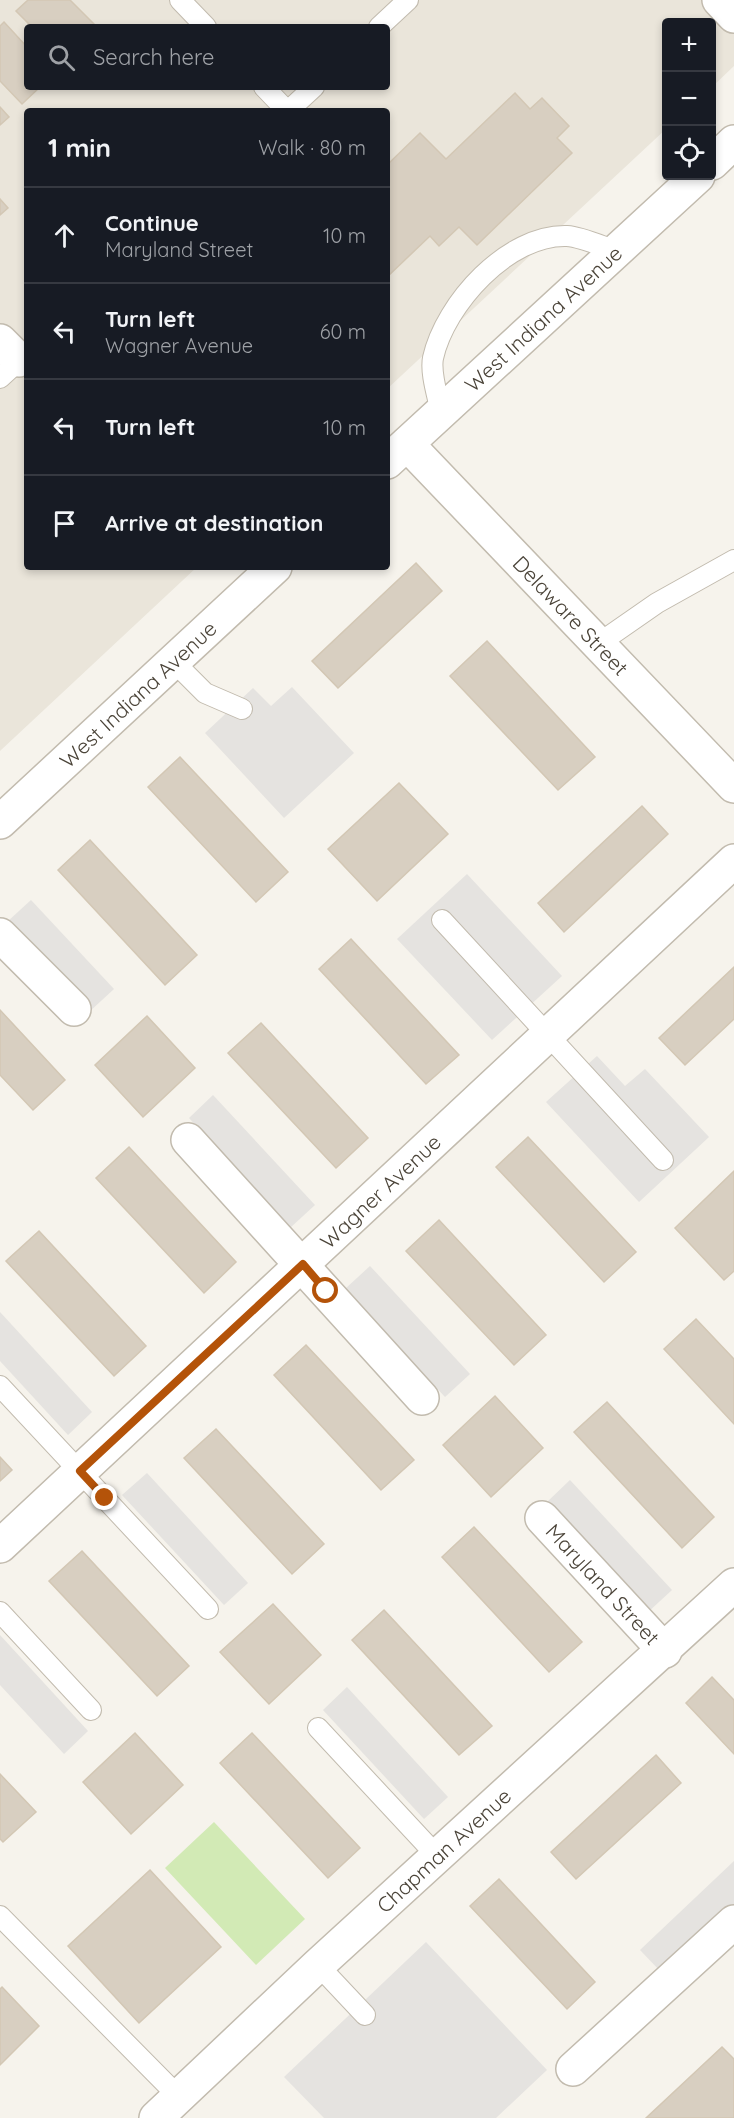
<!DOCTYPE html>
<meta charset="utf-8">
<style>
body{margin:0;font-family:Quicksand,sans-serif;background:#20242c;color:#f1f3f6}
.controls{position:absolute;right:18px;top:18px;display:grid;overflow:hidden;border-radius:6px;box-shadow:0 3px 9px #0003}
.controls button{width:54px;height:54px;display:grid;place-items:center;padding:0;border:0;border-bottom:2px solid #363941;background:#171b24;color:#f1f3f6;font:30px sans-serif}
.stop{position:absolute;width:18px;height:18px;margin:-14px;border:4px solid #b45309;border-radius:50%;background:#fff}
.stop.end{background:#b45309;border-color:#fff;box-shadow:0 2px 6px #0008}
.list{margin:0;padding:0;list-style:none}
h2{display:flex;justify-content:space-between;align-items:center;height:78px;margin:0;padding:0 24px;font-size:26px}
h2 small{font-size:20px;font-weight:400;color:#9ea1a6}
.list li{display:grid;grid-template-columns:39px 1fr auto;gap:18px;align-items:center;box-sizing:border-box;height:96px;padding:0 24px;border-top:2px solid #363941}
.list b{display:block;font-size:22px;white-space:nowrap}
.list p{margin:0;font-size:20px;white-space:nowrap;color:#9ea1a6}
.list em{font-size:20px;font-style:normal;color:#9ea1a6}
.icon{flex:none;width:33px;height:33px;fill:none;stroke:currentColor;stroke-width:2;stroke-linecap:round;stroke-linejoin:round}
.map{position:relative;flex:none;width:734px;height:2118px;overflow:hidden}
.search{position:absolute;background:#171b24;box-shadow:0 3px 9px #0003;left:24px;top:24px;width:366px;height:66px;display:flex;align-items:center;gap:15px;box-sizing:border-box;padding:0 21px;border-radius:6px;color:#9ea1a6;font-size:22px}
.panel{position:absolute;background:#171b24;box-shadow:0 3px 9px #0003;left:24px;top:108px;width:366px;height:462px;border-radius:6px}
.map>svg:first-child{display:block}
.residential{fill:#eae5da;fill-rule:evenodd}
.green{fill:#d2eab5}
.parking{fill:#e5e3e0}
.building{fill:#d8cfc1;stroke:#d3c7b4;stroke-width:1.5}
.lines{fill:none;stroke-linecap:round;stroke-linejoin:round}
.service-casing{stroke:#c2bbae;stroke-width:22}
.minor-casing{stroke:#c2bbae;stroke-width:36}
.tertiary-casing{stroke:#c2bbae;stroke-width:36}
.service{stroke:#fff;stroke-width:20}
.minor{stroke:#fff;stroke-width:33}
.tertiary{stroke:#fff;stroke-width:33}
.route{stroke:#b45309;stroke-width:8}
.labels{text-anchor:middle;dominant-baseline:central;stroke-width:5;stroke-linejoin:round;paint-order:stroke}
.street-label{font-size:21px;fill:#4b4439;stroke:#fff}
</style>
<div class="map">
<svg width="734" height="2118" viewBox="0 0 734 2118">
<rect width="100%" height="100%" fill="#f6f3ec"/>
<path class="residential" d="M0 0H734V66L712 87V22H666V129L387 389V111H27V567H197L0 751ZM27 27H387V87H27Z"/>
<path class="green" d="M214 1822 305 1919 256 1965 165 1868Z"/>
<g class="parking">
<path d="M292 687 354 753 284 818 205 733 253 688 271 706Z"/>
<path d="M467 874 562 976 492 1040 397 939Z"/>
<path d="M31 900 114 989 89 1012 7 922Z"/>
<path d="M597 1056 625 1086 645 1069 709 1137 639 1202 546 1102Z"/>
<path d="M213 1095 315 1205 290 1228 189 1118Z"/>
<path d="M370 1266 470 1374 445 1397 345 1289Z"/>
<path d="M0 1312 92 1412 68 1435 0 1361Z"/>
<path d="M147 1473 248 1583 224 1605 122 1495Z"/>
<path d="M570 1480 672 1590 647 1613 546 1503Z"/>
<path d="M0 1635 88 1731 64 1754 0 1685Z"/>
<path d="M347 1687 448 1797 424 1819 323 1710Z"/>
<path d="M734 1861V1905L662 1973 640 1950Z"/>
<path d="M426 1942 547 2070 496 2118H324L284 2077Z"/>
</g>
<g class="building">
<path d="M28 0H70L97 27H32L16 11Z"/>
<path d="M4 22 27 47V87H40L22 104 0 81V26Z"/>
<path d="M515 93 530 109 542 98 569 126 557 138 572 153 477 245 459 227 439 246 430 236 387 277V165L420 133 446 159Z"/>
<path d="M0 107 9 117 0 125Z"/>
<path d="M0 199 8 208 0 215Z"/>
<path d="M416 563 442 591 338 688 312 661Z"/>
<path d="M487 641 595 757 558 790 450 676Z"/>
<path d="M180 757 288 872 256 902 148 787Z"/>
<path d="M399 783 448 834 377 901 328 849Z"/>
<path d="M642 806 668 834 564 932 538 903Z"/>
<path d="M90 840 197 955 165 985 58 870Z"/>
<path d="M351 939 459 1055 426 1084 319 969Z"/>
<path d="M734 967V1019L685 1065 659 1038Z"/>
<path d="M0 1010 65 1080 33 1110 0 1075Z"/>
<path d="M147 1016 195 1068 143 1117 95 1065Z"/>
<path d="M261 1023 368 1138 336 1168 228 1053Z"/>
<path d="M528 1137 636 1252 604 1282 496 1167Z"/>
<path d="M129 1147 236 1262 204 1293 96 1178Z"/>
<path d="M734 1171V1271L724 1280 675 1228Z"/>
<path d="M439 1220 546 1335 514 1365 406 1251Z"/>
<path d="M39 1231 146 1346 114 1376 6 1261Z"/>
<path d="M696 1319 734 1359V1424L664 1349Z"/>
<path d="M306 1345 414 1460 381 1490 274 1375Z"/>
<path d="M495 1396 543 1448 491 1497 443 1445Z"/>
<path d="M607 1402 714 1517 682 1548 574 1432Z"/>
<path d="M216 1429 324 1544 292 1574 184 1458Z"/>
<path d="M0 1457 12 1470 0 1481Z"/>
<path d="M474 1527 582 1642 549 1672 442 1557Z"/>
<path d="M82 1551 189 1666 157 1696 49 1581Z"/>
<path d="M273 1604 321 1655 269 1704 220 1652Z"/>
<path d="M384 1610 492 1726 459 1755 352 1640Z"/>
<path d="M712 1677 734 1700V1754L686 1703Z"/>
<path d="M135 1733 183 1785 131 1834 83 1782Z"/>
<path d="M252 1733 360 1848 328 1878 220 1763Z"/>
<path d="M656 1755 681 1783 576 1879 551 1852Z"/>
<path d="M0 1774 36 1812 3 1842 0 1839Z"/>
<path d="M150 1870 221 1947 139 2023 68 1946Z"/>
<path d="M499 1879 595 1982 567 2009 470 1906Z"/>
<path d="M2 1987 39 2026 0 2065V1989Z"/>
<path d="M722 2047 734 2059V2118H646Z"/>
</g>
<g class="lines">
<g class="service-casing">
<g id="service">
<path d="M180 0 206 27"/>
<path d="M379 27 408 0"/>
<path d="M264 87 287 111"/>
<path d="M288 111 314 87"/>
<path d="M0 378 25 355"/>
<path d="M441 413C438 397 430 373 433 358 445 304 508 234 567 236 582 237 601 246 616 251"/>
<path d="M598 644 657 603 734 560"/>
<path d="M173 661 205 693 242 709"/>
<path d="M442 920 663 1160"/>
<path d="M0 1386 208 1609"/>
<path d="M0 1612 91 1710"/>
<path d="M318 1728 438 1857"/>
<path d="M0 1916 179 2097"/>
<path d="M318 1965 365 2015"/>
</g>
</g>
<g class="minor-casing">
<g id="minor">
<path d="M0 341 19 360"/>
<path id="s1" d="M407 444 734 786"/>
<path d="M0 935 74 1009"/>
<path d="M188 1140 422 1398"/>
<path id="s2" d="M542 1518 665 1651"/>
<path id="s3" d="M0 1546 734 861"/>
<path d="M573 2069 734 1922"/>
<path id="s4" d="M156 2118 318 1965 734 1585"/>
</g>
</g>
<g class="tertiary-casing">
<g id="tertiary">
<path d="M719 0 734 16"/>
<path d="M712 163 734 142"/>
<path id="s5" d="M387 462 698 176"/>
<path id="s6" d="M0 822 275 567"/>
</g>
</g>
<use href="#service" class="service"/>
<use href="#minor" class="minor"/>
<use href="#tertiary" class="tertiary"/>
</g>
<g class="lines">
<path class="route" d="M105 1498 80 1471 303 1264 326 1291"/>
</g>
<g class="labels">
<g class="street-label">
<text stroke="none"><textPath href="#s5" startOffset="212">West Indiana Avenue</textPath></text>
<text stroke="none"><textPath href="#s1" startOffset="237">Delaware Street</textPath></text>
<text stroke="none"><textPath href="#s6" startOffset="188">West Indiana Avenue</textPath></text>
<text stroke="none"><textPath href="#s3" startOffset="520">Wagner Avenue</textPath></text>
<text stroke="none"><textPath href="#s2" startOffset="90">Maryland Street</textPath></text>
<text stroke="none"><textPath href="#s4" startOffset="393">Chapman Avenue</textPath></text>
</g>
</g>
</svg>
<div class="controls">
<button>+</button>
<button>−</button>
<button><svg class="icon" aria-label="locate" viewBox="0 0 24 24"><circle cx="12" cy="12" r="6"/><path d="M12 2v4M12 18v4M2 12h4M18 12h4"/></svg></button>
</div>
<div class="stop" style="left:326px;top:1291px"></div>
<div class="stop end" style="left:105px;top:1498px"></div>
<div class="search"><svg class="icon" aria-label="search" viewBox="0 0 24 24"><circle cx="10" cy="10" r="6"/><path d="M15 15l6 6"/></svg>Search here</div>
<section class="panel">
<h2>1 min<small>Walk · 80 m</small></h2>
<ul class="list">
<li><svg class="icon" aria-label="ahead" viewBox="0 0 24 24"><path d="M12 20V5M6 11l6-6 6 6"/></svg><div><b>Continue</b><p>Maryland Street</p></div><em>10 m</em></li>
<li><svg class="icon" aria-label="left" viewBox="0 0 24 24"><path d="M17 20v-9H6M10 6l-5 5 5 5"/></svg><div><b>Turn left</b><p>Wagner Avenue</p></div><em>60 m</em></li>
<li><svg class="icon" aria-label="left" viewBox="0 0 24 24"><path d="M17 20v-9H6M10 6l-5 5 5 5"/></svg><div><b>Turn left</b></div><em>10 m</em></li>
<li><svg class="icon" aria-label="arrive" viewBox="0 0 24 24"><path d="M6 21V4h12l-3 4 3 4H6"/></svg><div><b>Arrive at destination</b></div></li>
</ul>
</section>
</div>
